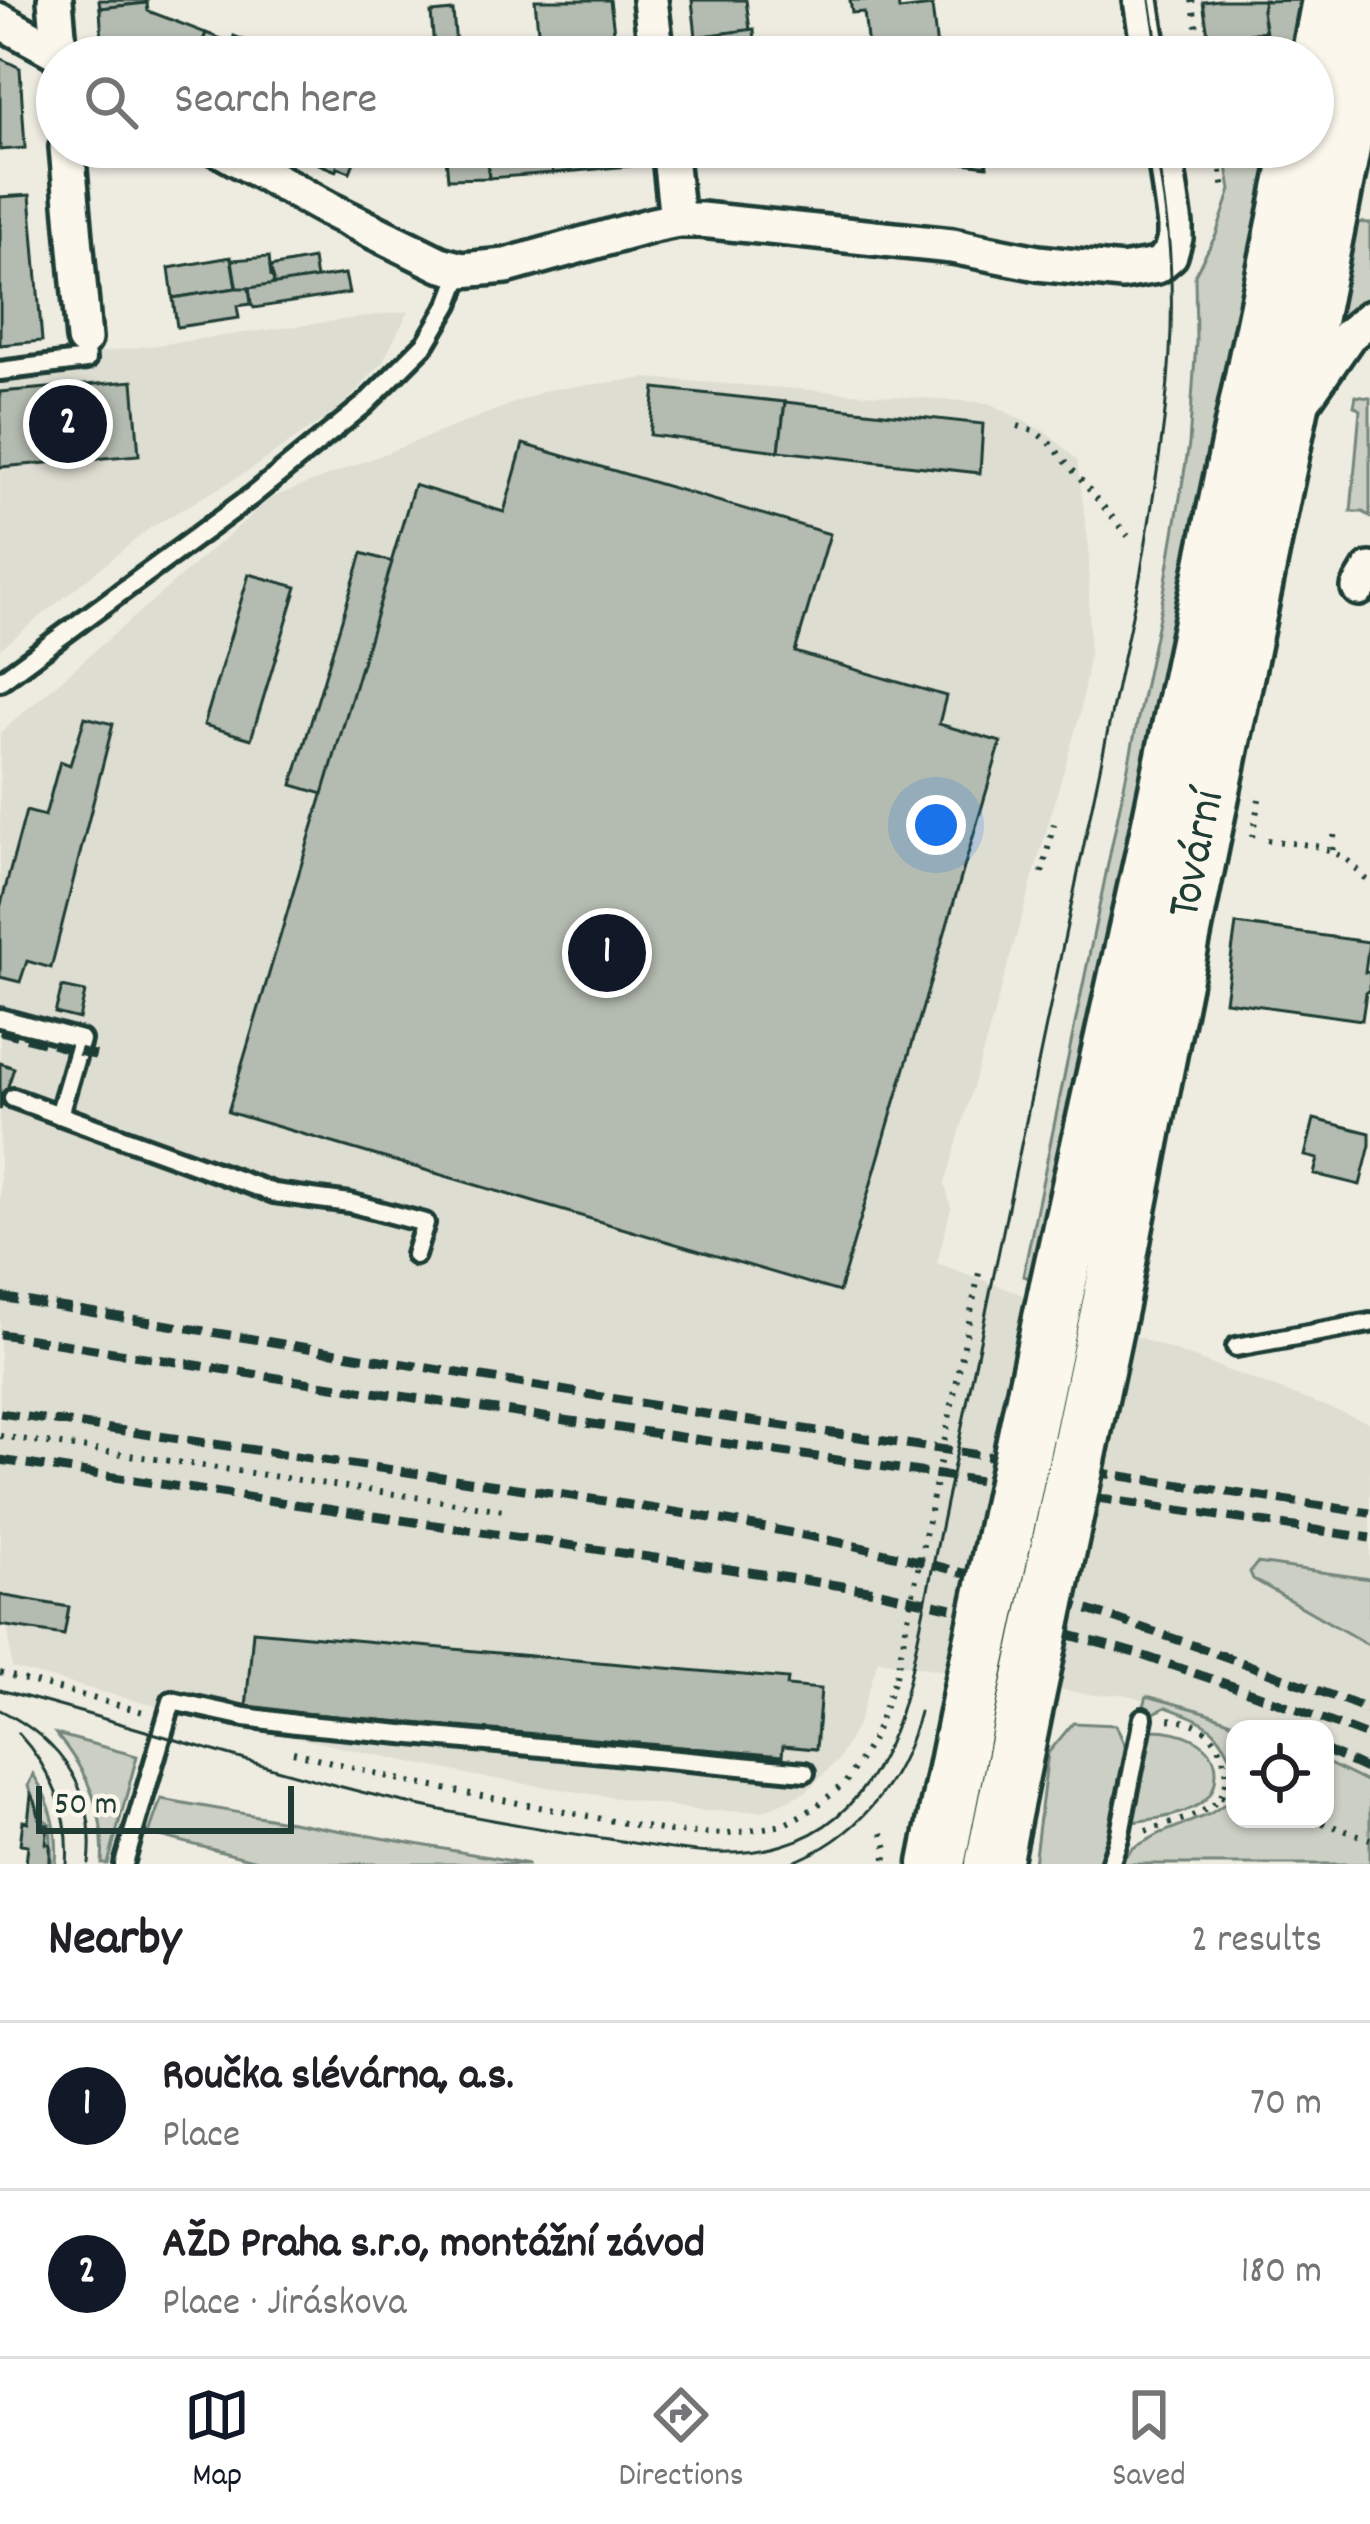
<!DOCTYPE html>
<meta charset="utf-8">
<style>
body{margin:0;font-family:Dekko,sans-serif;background:#f2f2f2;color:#202124}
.controls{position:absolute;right:36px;bottom:36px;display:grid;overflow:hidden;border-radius:24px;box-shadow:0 3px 9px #0004}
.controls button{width:108px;height:108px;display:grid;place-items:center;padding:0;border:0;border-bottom:3px solid #e0e0e0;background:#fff;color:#202124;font:60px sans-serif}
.scale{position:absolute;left:36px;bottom:30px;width:258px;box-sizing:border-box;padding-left:12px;border:6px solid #1f3d34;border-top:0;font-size:33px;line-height:42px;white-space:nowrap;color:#1f3d34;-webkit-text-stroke:9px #fbf7ec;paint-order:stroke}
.you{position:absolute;left:936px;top:825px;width:42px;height:42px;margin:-30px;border:9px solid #fff;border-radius:50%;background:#1a73e8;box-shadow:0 0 0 18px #1a73e833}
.badge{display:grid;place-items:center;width:78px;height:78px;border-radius:50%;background:#111827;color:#fff;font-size:39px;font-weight:700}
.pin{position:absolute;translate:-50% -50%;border:6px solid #fff;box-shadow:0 3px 12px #0006}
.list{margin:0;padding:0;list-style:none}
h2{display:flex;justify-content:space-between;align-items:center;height:156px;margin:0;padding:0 48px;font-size:51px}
h2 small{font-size:39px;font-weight:400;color:#757577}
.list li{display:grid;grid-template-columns:78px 1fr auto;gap:36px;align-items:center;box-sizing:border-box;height:168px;padding:0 48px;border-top:3px solid #e0e0e0}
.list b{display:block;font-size:45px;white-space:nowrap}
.list p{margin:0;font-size:39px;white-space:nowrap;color:#757577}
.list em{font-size:39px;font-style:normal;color:#757577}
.icon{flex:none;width:66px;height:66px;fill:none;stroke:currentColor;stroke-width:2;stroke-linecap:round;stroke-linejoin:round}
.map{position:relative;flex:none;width:1370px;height:1864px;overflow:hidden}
.search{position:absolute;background:#fff;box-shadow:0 3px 9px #0004;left:36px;right:36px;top:36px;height:132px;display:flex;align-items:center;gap:30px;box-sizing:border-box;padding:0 42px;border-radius:66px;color:#757577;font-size:45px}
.sheet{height:492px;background:#fff}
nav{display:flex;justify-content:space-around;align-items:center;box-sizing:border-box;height:168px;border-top:3px solid #e0e0e0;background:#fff;font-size:33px;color:#757577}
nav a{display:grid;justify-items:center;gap:6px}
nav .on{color:#111827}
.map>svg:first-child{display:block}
.built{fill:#ddddd2}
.green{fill:#cbcfc4;stroke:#75867c;stroke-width:3}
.building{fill:#b4bbb0;stroke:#1f3d34;stroke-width:3}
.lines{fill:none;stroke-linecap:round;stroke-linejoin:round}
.lane-casing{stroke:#1f3d34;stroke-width:26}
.street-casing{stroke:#1f3d34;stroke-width:42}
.primary-casing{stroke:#1f3d34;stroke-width:63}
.path{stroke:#1f3d34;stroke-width:6;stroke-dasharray:3 9;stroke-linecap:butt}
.lane{stroke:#fbf7ec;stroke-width:16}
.street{stroke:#fbf7ec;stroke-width:33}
.primary{stroke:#fbf7ec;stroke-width:54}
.tram{stroke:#1f3d34;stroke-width:3}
.rail{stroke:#1f3d34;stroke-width:9;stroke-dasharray:18 9;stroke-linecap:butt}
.primary-bridge-casing{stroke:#1f3d34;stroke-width:63;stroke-linecap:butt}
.path-bridge{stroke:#1f3d34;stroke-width:6;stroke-dasharray:3 9;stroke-linecap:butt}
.primary-bridge{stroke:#fbf7ec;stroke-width:54}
.labels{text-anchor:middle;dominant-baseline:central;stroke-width:12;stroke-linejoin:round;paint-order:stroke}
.street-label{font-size:48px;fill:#1f3d34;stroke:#fbf7ec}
</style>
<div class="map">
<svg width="1370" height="1864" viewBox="0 0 1370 1864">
<rect width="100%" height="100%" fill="#eeece1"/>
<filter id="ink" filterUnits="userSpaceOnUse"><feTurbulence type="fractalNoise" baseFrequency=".00833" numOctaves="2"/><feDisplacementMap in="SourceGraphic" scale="24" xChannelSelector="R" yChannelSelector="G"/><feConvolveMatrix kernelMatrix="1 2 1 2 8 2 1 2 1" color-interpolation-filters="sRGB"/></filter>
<g filter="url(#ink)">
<g class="built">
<path d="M409 311 382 363 343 406 250 470 150 528 0 649V366Z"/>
<path d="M646 378 989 403 1049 434 1077 460 1089 548V656L1080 714 945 1184 951 1208 937 1263 1370 1423V1789L1325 1767V1729H1245L1186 1709 1122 1694 1094 1695 878 1660 859 1721 838 1760 806 1792 763 1811H701L476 1776 186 1714 12 1668 8 1627 0 1625V733L271 498 547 390Z"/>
</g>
<g class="green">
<path d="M1224 147H1276L1036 1280 1023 1276 1164 592 1189 444 1196 342 1195 274 1216 235 1231 190Z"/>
<path d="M1351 222 1370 223V302L1337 318 1333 316Z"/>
<path d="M1356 396 1370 398V517L1363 512H1351L1360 410 1354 406Z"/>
<path d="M1257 1563 1370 1579V1646L1253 1579 1250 1572Z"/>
<path d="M1147 1696 1205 1712 1250 1729H1235V1765C1215 1723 1207 1723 1166 1707L1152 1714 1143 1709Z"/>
<path d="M1073 1723 1116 1725 1128 1753 1105 1857 1102 1864H1034L1048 1753Z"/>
<path d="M1152 1730C1179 1730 1217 1741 1216 1773 1216 1782 1213 1792 1206 1799 1188 1816 1155 1819 1132 1822Z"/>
<path d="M56 1734 137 1756 108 1864H102C106 1813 88 1772 56 1734Z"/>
<path d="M1325 1762 1370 1784V1864H1118L1133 1848 1161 1833 1210 1814 1226 1803 1235 1786V1819H1325Z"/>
<path d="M33 1774C51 1802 59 1830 56 1864H52L50 1824 43 1819 28 1786Z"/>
<path d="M161 1799 529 1864H268L149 1833Z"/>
</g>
<g class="building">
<path d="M99 0H147V3L100 8Z"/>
<path d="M535 0H610L614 32 539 41Z"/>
<path d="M692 0H746L750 30 696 37Z"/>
<path d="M850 0H898L899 10 932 6 938 57H869L864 12 852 13Z"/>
<path d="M1219 0H1268L1264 1 1262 10 1265 31 1209 42 1203 2Z"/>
<path d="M1300 0 1292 57H1270L1262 10 1264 1Z"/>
<path d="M147 3 148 11 206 33 197 57H129L130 54 102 43 100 8Z"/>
<path d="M453 11 456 46 434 48 431 13Z"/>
<path d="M754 29 756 57H699L696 37Z"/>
<path d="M1265 31 1270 57H1212L1209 42Z"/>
<path d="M614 32 618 57H586L584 38Z"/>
<path d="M206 33 232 43 234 36 287 57H197Z"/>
<path d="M0 58 20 68 25 148 0 150Z"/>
<path d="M311 147H360L350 172 337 167 336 171 319 164 320 160 307 155Z"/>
<path d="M445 147H486L489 178 448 179Z"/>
<path d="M486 147H550L553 173 489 178Z"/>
<path d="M550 147H628L630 166 553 173Z"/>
<path d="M843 147H905L906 156 843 153Z"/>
<path d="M905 147H985L987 166 906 156Z"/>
<path d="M30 195 42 341 0 345V197Z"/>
<path d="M231 257 236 288 173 298 169 268Z"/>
<path d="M269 257 271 276 274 280 272 287 237 291 232 260Z"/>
<path d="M313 259 316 279 273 285 274 280 270 267Z"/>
<path d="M345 274 349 293 254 308 251 304 249 288Z"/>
<path d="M236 288H249L251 304 237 306 239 318 177 327 173 298Z"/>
<path d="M133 381 139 455 0 467V392Z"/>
<path d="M655 388 785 402 779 451 650 435Z"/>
<path d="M785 402 983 424 980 473 779 451Z"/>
<path d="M523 444 830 534 795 652 946 696 939 724 1001 742 839 1292 228 1112 414 485 504 512Z"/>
<path d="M362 553 392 562 323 794 292 785Z"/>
<path d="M249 574 297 587 251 739 204 725Z"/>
<path d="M85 717 113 724 51 968 27 961 20 982 0 977V908L26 811 45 816 60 761 70 765Z"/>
<path d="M1236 924 1369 942 1365 972H1370V990L1366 993 1362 1020 1225 1001Z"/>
<path d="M62 987 85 992 79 1019 55 1013Z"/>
<path d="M0 1063 14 1068 0 1110Z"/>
<path d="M1314 1119 1370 1133V1145L1360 1185 1314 1174 1318 1159 1305 1156Z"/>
<path d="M0 1595 69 1607 64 1635 0 1625Z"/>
<path d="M253 1631 788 1679 787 1686 821 1689 816 1749 783 1746 782 1756 246 1708Z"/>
<path d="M31 1795 35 1801 41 1824 48 1825 46 1844H50V1864H26L28 1845 20 1844 23 1821 28 1822Z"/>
</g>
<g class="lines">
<g class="lane-casing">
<g id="lane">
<path d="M0 371 86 360 84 339"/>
<path d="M0 681 252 496 364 405 426 343 449 304 462 270"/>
<path d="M0 1018 81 1040 59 1115"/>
<path d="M13 1098 274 1193 350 1203 425 1223 415 1255"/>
<path d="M1236 1347 1370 1323"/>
<path d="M124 1864 172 1701 245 1717 296 1724 805 1772"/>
<path d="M1110 1864 1119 1838 1143 1718"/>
</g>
</g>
<g class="street-casing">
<g id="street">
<path d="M55 0 60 57"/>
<path d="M650 0 657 57"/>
<path d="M1141 0 1150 57"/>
<path d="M0 21 66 57"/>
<path d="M67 147 84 339"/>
<path d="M216 147 328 209 440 264 462 270 506 266 653 225 677 220H701L952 246 1038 263 1122 272 1157 266 1170 255 1175 238V225L1164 147"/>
<path d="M669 147 677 220"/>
<path d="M1303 401 1348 336 1370 318"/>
<path d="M1359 588 1370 570"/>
</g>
</g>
<g class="primary-casing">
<g id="primary">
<path d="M1313 90 1330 0"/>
<path d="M1057 1290 1153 857 1301 147"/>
<path id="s1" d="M1111 1299C1192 865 1290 434 1370 0"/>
<path d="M937 1864 971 1694"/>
<path d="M993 1864 1025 1706"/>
</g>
</g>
<g class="path">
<path d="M1192 0 1202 57"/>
<path d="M1217 147 1224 190"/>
<path d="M1111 153 1131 150"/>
<path d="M1018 426 1034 431 1050 443 1128 536"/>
<path d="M1252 837 1259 799"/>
<path d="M1267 840C1317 847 1336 841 1370 884"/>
<path d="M1333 850 1335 827"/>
<path d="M1042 873 1055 820"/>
<path d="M0 1436 503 1510"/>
<path d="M0 1673 147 1713"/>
<path d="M293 1752 413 1783 671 1832 728 1834 783 1825 816 1807 846 1782 874 1736 896 1676"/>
<path d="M1221 1796 1235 1799"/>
<path d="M1311 1819 1370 1839"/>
<path d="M1146 1831C1168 1823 1202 1817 1218 1800 1237 1778 1222 1736 1196 1725 1188 1721 1176 1720 1167 1719"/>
<path d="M882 1833 887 1848 885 1864"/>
</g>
<use href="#lane" class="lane"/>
<use href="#street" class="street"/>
<use href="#primary" class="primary"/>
<g class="tram">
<path d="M1150 0 1159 57"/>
<path d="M0 1690C115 1720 228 1757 342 1787 428 1810 515 1825 602 1838 662 1847 724 1863 783 1845 859 1823 893 1750 909 1680L1140 577C1158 471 1177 365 1170 257 1168 220 1161 183 1156 147"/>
<path d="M0 1710C63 1741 97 1793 89 1864"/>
<path d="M18 1733C51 1769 71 1815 67 1864"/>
<path d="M788 1864C858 1838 901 1783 919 1712"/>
</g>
<g class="rail">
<path d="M0 1031 98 1056"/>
<path d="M0 1297 724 1417 1370 1513"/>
<path d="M0 1334 278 1378 1370 1538"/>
<path d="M0 1413C159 1436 317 1459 476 1482 607 1501 740 1520 869 1549 1041 1589 1206 1648 1370 1710"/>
<path d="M0 1460 876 1591 1059 1632 1135 1653 1256 1694 1370 1737"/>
<path d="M1268 1725 1277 1729"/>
<path d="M1325 1750 1370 1771"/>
</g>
<g class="primary-bridge-casing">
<g id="primary-bridge">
<path d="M971 1694 1057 1290"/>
<path d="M1025 1706 1111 1299"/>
</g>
</g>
<path class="path-bridge" d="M896 1676 979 1273"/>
<use href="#primary-bridge" class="primary-bridge"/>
</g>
</g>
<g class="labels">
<g class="street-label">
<text stroke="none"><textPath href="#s1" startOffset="453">Tovární</textPath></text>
</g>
</g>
</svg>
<div class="controls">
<button><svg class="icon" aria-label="locate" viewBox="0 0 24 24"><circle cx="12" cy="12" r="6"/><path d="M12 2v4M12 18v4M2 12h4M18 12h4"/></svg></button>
</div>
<div class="scale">50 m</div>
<div class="you"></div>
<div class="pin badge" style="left:607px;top:953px">1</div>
<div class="pin badge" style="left:68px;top:424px">2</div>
<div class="search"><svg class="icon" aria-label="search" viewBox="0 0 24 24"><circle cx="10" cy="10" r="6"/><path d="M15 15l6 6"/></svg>Search here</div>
</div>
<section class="sheet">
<h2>Nearby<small>2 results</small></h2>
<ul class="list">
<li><span class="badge">1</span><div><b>Roučka slévárna, a.s.</b><p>Place</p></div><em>70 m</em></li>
<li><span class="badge">2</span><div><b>AŽD Praha s.r.o, montážní závod</b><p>Place · Jiráskova</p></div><em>180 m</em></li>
</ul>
</section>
<nav>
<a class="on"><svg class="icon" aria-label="map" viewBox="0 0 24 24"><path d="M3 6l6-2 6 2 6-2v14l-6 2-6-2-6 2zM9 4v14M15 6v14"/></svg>Map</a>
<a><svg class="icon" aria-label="directions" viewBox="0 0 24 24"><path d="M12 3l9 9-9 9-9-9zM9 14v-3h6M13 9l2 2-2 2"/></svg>Directions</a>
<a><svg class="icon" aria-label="saved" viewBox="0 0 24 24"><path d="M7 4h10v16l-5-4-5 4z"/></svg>Saved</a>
</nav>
